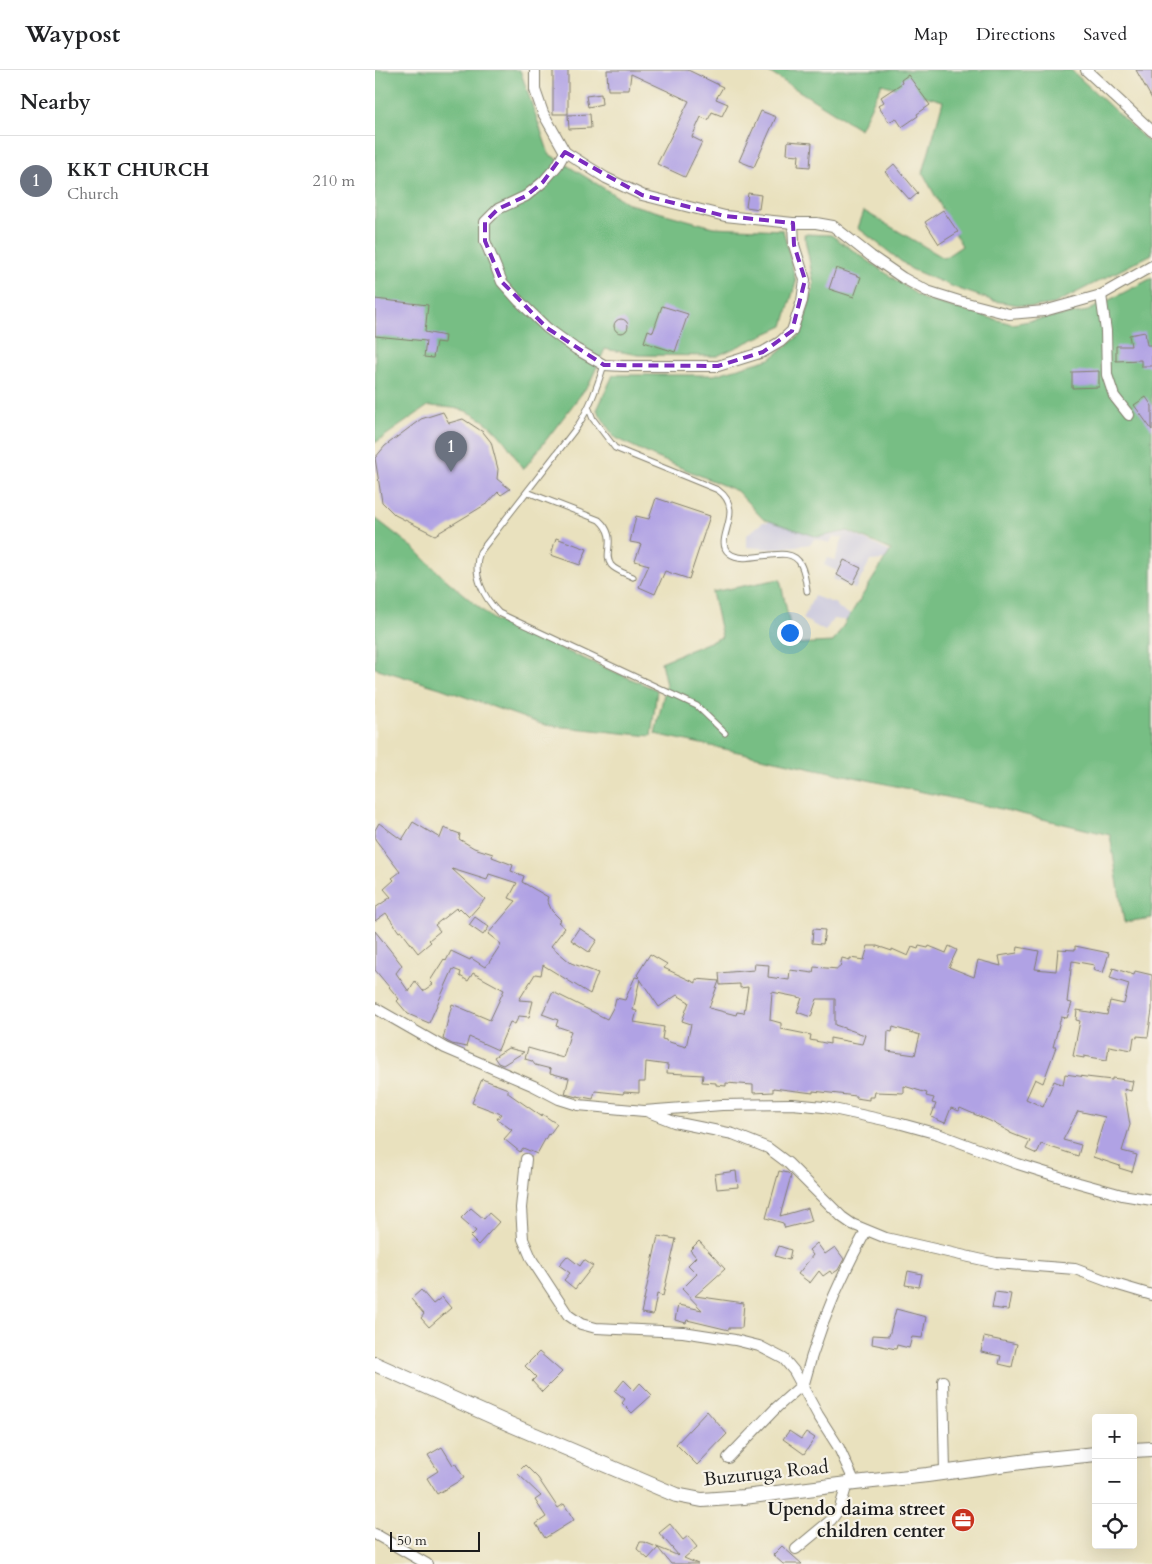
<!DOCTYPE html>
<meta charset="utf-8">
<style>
body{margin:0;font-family:Cardo,serif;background:#f2f2f2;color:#202124}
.controls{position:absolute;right:15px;bottom:15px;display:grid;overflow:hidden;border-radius:5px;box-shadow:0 5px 20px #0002}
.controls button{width:45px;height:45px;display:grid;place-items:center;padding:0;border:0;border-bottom:1px solid #e0e0e0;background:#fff;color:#202124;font:25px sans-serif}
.scale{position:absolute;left:15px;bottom:12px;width:90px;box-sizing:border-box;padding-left:5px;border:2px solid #1c1c1c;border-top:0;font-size:14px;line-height:18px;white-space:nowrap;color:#1c1c1c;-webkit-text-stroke:4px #f7f3e8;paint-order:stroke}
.you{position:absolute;left:414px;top:562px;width:18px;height:18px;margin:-12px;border:4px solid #fff;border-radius:50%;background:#1a73e8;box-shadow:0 0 0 8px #1a73e833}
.badge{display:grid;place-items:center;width:32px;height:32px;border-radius:50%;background:#c8321e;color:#fff;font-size:16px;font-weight:700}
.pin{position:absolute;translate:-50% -41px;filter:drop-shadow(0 1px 2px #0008)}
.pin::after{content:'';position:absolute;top:26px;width:18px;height:15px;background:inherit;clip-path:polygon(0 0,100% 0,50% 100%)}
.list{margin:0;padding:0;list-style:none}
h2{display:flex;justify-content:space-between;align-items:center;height:65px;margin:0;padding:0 20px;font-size:21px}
h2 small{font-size:16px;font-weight:400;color:#757577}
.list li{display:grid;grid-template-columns:32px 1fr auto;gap:15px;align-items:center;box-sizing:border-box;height:90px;padding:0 20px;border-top:1px solid #e0e0e0}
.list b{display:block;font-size:19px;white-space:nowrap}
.list p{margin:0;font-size:16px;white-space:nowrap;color:#757577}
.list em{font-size:16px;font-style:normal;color:#757577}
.icon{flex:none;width:28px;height:28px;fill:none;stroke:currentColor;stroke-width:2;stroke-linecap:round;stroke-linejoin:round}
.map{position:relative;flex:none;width:777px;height:1494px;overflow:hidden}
header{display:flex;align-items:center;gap:30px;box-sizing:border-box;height:70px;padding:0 25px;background:#fff;border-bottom:1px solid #e0e0e0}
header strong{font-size:24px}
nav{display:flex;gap:28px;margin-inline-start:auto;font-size:18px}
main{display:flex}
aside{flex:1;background:#fff}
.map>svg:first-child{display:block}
.industrial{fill:#c3c1db}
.forest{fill:#77be84;stroke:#4a6d50}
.building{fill:#b0a2e4;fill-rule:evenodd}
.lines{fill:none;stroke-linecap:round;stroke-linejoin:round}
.lane-casing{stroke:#827e6d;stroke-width:7}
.street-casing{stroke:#827e6d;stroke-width:12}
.secondary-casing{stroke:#827e6d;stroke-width:16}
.lane{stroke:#fff;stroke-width:5}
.street{stroke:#fff;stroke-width:10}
.secondary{stroke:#fff;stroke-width:14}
.marked{fill:none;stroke:#7b2cbf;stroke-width:4;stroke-dasharray:10 6;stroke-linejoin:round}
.labels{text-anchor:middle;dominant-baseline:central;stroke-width:4.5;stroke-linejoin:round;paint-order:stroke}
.street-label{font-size:19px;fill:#1c1c1c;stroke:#f7f3e8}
.poi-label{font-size:19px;font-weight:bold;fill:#1c1c1c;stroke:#f7f3e8;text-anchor:end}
</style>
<header>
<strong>Waypost</strong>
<nav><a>Map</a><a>Directions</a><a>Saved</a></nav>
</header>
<main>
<aside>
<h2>Nearby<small></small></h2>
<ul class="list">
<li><span class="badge" style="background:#6b7280">1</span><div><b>KKT CHURCH</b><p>Church</p></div><em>210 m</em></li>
</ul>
</aside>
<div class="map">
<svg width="777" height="1494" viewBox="0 0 777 1494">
<rect width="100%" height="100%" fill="#f7f3e8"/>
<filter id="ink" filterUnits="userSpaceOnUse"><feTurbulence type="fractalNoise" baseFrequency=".02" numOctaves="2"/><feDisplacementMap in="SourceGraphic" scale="10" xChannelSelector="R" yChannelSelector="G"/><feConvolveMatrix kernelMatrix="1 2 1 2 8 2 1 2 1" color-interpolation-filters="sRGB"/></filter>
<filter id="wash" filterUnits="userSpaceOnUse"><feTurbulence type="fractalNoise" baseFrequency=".0096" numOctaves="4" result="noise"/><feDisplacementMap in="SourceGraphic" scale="20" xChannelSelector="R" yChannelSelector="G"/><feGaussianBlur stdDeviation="1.12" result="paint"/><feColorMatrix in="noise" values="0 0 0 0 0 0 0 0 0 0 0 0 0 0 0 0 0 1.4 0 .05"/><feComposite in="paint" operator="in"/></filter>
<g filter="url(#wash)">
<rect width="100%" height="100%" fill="#e9e1be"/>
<g class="industrial">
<path d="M409 451 468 459 519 484 516 489 495 491 480 519 458 509 462 501 449 495 452 488 460 490 468 467H458L455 473 439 469 436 474 397 479 372 477V465L388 452Z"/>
<path d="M439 526 461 534 464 538 474 544 485 546 484 552 458 549 450 561 428 549Z"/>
</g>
<g class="forest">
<path d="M0 0H145L174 84 254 134 338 157 408 160 421 212 408 256 342 286 264 285 230 279 214 314 148 400C134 375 117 350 88 340 78 337 64 337 53 336L0 373Z"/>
<path d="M371 0H696L777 75V184L679 234 657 237 619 231 581 218 536 199 483 158 489 141 569 188 587 176 548 103 568 31 507 14 485 59 392 1Z"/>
<path d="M429 164 456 165 548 229 637 254 713 241 777 208V848L749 852 735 765 613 736 280 664 291 615 286 592 347 567 337 522 405 509 419 574 458 572 516 480 473 461 443 467 388 449 362 421 278 386 239 367 222 340 238 305H339L395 289 426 264 439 214Z"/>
<path d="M0 448 40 479 68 507 119 550 282 620 276 666 169 655 65 618 0 598Z"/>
</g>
<g id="blocks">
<g class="building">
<rect x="178" y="0" width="15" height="44"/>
<path d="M232 0H313L348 17 341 29 353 34 347 46 337 42 333 50 326 47 317 67 327 72 310 107 282 94 314 31 256 4 254 20H233Z"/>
<path d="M761 0H777V29Z"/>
<path d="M533 5 555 35 542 44 543 46 527 57 521 48 514 52 503 36 509 32 506 27 527 13 526 10Z"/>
<path d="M226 24 227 34 213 37 211 26Z"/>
<path d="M386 41 401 47 379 97 364 91Z"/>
<path d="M215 44 216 58 194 59 193 45Z"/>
<path d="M413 71 437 73 435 97 423 96 424 85 412 84Z"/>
<path d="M519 94 543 123 535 130 510 102Z"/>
<path d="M373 123 386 125 384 139 371 137Z"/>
<path d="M568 140 583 162 564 174 550 152Z"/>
<path d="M461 198 486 207 479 227 454 219Z"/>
<path d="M0 229 53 235 50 262 70 266 69 273 61 272 58 288 49 287 51 271 0 266Z"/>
<path d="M287 236 313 244 300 282 269 272 273 260 278 262Z"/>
<circle cx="246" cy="256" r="7"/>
<path d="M770 262 772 275H777V296H766V290L741 291V276H756L754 265Z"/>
<path d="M724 301V317L697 318V302Z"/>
<path d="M771 327 777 336V360L759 335Z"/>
<path d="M68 342 74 353 88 349 108 362 116 372 123 399 122 409 135 419 126 425 123 422 113 433 60 465 20 445 7 432 0 388 10 376 46 349Z"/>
<path d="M281 428 335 446 314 509 290 501 280 524 264 517 274 495 260 491 266 474 255 472 261 446 274 449Z"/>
<path d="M181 468 212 479 205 495 176 485Z"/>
<path d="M469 490 486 498 478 514 462 505Z"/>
<path d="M38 752 65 768 69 758 85 764 84 769 99 778 118 784 117 787 138 795 136 801 149 806 147 812 173 827 172 830 177 841 186 850 183 852 190 858 176 876 196 893 223 903 215 924 168 895 166 905 160 904 144 930 158 931 154 947 144 946 140 954 135 952 123 980 94 967 91 977 77 974 68 969 77 934 115 950 129 920 98 903 93 911 85 906 86 902 78 899 54 953 33 944 22 931 24 929 0 900V861L27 895 21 903 34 922 40 911 48 921 58 914 55 911 69 889 71 891 76 881 95 890 96 888 110 897 112 894H113L126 874 113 864 141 831 134 828 142 813 114 804 112 810 77 799 110 829 94 847 85 838 83 840 81 838 60 855 65 861 54 870 56 872 43 883 26 861 24 862 11 843 0 851V838L16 827 9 819 19 810 17 808 25 802 0 769V760L4 753 27 770Z"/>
<path d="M100 847 114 857 108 865 94 855Z"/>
<path d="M204 858 222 870 214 882 196 870Z"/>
<path d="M438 859 450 860 448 874 437 873Z"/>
<path d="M493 876H502L517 881V879L533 886 537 877 543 879 544 876 553 878 554 876 571 883 574 876 582 880 574 897 599 907 603 890 626 896 624 886 642 883 643 877 664 881 660 899 681 901 683 879 700 880V876L734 883 728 903 718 900 719 895 697 891 692 932 697 933 692 948 686 947 678 977H681L668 1013 660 1009 651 1029 668 1037 679 1011 688 1015 690 1004 711 1007 737 1010V1008L758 1011 756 1021 749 1019 755 1055 747 1081 762 1085 757 1102 744 1098 745 1096 718 1087 730 1047 703 1041 688 1070 706 1075 703 1086 666 1074 662 1084 651 1079 655 1071 635 1063V1062L615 1051 585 1038 584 1041 576 1038 570 1053 556 1047 561 1034 557 1033 559 1028 551 1026 552 1023 529 1016V1023L500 1022 499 1027H494V1030L481 1028V1026L438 1021V1023L398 1018V1022L378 1023V1015L351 1013V1016L341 1015V1013L327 1012 328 1005 292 1003 293 995 271 992 270 1012H264V1023L249 1022 248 1024 220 1021 218 1029 202 1026V1027L190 1024 194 1008 175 1003 176 999 160 995 157 991 150 989 153 978 188 988 196 961 181 956 183 950 167 944 178 922 232 949 239 936 241 928 250 930 260 907 265 908 262 905 275 884 292 894 289 898 321 913V909L344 911 334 938 361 945 362 942 369 943 373 917 365 918V914L345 915 344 903 379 900 380 894 394 895 393 907 414 910 415 900 438 903 439 897 463 899V897H465L467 888 475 890V888L489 890ZM265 909 284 937 302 925 314 932 307 951 316 954 311 977 291 971V970L287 969 289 957 259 952 262 941 258 940ZM397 922 427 928 422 942 436 947 442 929H460V955L490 965 487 974 455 968V974L435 970 436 965 406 959V953L395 950ZM518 957 545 965 540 985 512 981 513 961 517 962Z"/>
<path d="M738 898 759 905 760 901 777 905V940L773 967 762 966V968L759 967 757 980 734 976 732 990 709 986V988L698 986 705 951 701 950 702 940 732 945 735 931 749 934 754 914 735 908Z"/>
<path d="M133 978 149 982 128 995 123 993 119 987Z"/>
<path d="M107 1009 133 1019V1023L166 1046 167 1044 182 1054 174 1065 173 1064 162 1084 148 1078 145 1082 129 1069 137 1060 122 1049 126 1044 97 1033Z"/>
<path d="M361 1101 363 1117 342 1119 340 1104Z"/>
<path d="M404 1101 413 1103 416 1106 405 1146 433 1138 437 1151 410 1158 408 1153 391 1148Z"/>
<path d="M96 1138 109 1149 114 1143 124 1152 103 1175 95 1167 101 1161 86 1148Z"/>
<path d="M283 1166 301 1169 288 1226 282 1224 278 1245 266 1243Z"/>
<path d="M324 1171 350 1199 320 1226 369 1233 367 1258H354V1260L312 1250 311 1253 300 1250 303 1235 327 1240 307 1219 322 1204 313 1195 321 1187 315 1180Z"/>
<path d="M442 1173 450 1184 460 1177 469 1189 463 1200 457 1204 455 1201 448 1206 444 1201 435 1213 423 1204 438 1185 434 1180Z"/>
<path d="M404 1176 416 1180 414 1190 400 1186Z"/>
<path d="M192 1186 205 1196 209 1190 218 1196 200 1219 189 1210 195 1203 184 1195Z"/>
<path d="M533 1201 547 1204 544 1217 530 1215Z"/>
<path d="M46 1220 58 1234 67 1227 76 1238 54 1257 46 1248 49 1244 36 1229Z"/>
<path d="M620 1222 636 1224 633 1240 617 1238Z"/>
<path d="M521 1239 551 1247 547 1268 537 1267 534 1278 522 1275 521 1279 497 1274 498 1265 514 1266Z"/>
<path d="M609 1267 642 1274 637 1297 624 1294 626 1286 606 1282Z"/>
<path d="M164 1282 187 1302 167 1322 157 1311 161 1307 150 1296Z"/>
<path d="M249 1310 259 1320 265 1313 277 1325 257 1343 247 1333 250 1329 240 1321Z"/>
<path d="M332 1341 352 1364 322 1395 301 1374Z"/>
<path d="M414 1361 426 1369 431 1362 440 1368 429 1384 408 1369Z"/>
<path d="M67 1377 78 1395 80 1393 89 1408 62 1424 52 1408 63 1401 53 1385Z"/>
<path d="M150 1395 163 1408 183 1438 189 1434 199 1450 170 1468 161 1454 171 1447 160 1430 166 1426 142 1403Z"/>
<path d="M295 1454 308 1470 313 1466 322 1477 309 1488 323 1494H296L283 1478 273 1489 262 1479 265 1472H269L304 1486 284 1463Z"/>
<path d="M407 1476 427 1494H408L398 1485Z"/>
</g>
</g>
</g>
<g filter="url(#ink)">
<use href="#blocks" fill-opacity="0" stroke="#827e6d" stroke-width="1"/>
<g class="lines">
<g class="lane-casing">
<g id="lane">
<path d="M229 295C222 317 215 337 202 357L105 482C96 504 109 528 124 543L322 636 350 663"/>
<path d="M214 339 218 349 240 378 343 420C372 441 337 470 354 483 372 498 415 470 426 495 430 503 431 513 432 521"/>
<path d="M152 422 224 450C244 468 227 483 236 495 241 501 252 504 258 507"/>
</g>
</g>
<g class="street-casing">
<g id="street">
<path d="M160 0V20L168 43 190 82 231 108 267 125 350 146 418 153H441L458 156 496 186 528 208 552 221 584 231 634 244 669 241 726 225 777 196"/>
<path d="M711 0 777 61"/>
<path d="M190 82 182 96 168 112 151 126 123 139 110 152V171L127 212 144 231 172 258 201 279 229 295 248 296H343L388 282 405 272 417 261 427 231 430 210 419 175 418 153"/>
<path d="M726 225 731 261 732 305 739 326 754 345"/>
<path d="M0 938 70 978 159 1016 184 1029 203 1035 269 1041 347 1035 417 1034 449 1037 523 1053 563 1064 643 1094 704 1113 747 1125 777 1130"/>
<path d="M271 1041 299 1052 358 1064 393 1078 413 1093 467 1147 477 1154 511 1168 621 1193 700 1199 740 1214 777 1225"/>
<path d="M151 1089 146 1138 148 1169 157 1190 193 1245 206 1254 221 1258 308 1262 360 1270 384 1276 409 1289 419 1301 443 1345 464 1378 480 1413"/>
<path d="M568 1311 570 1402"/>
<path d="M428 1317C442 1262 463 1211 491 1161"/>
<path d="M353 1388 402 1337 427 1315"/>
<path d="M0 1464 52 1494"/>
<path d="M421 1479 456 1450 465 1438 472 1414"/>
</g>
</g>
<g class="secondary-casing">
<g id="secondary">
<path d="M0 1294 132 1353 301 1425 327 1430 369 1427 480 1413 552 1405 661 1390 721 1384"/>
<path d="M758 1380 777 1379"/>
</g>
</g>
<use href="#lane" class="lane"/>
<use href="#street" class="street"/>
<use href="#secondary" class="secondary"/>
</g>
</g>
<path class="marked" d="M190 82 267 125 350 146 418 153 419 175 430 210 417 261 388 282 343 296 229 295 172 258 127 212 110 171V152L123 139 151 126 168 112Z"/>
<defs>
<g id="office-disc" transform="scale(1.25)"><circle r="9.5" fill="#c8321e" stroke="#f7f3e8"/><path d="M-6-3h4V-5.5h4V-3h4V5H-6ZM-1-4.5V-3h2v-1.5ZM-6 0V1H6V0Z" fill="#fff"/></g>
</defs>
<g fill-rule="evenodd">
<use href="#office-disc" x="588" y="1450"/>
</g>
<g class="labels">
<g class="street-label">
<text transform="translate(391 1403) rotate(-6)">Buzuruga Road</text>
</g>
<g class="poi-label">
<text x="570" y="1439">Upendo daima street<tspan x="570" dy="22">children center</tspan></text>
</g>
</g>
</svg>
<div class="controls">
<button>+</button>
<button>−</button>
<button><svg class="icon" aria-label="locate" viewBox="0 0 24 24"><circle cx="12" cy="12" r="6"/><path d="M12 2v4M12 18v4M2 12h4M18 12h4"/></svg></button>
</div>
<div class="scale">50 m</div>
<div class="you"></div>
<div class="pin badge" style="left:76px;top:402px;background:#6b7280">1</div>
</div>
</main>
